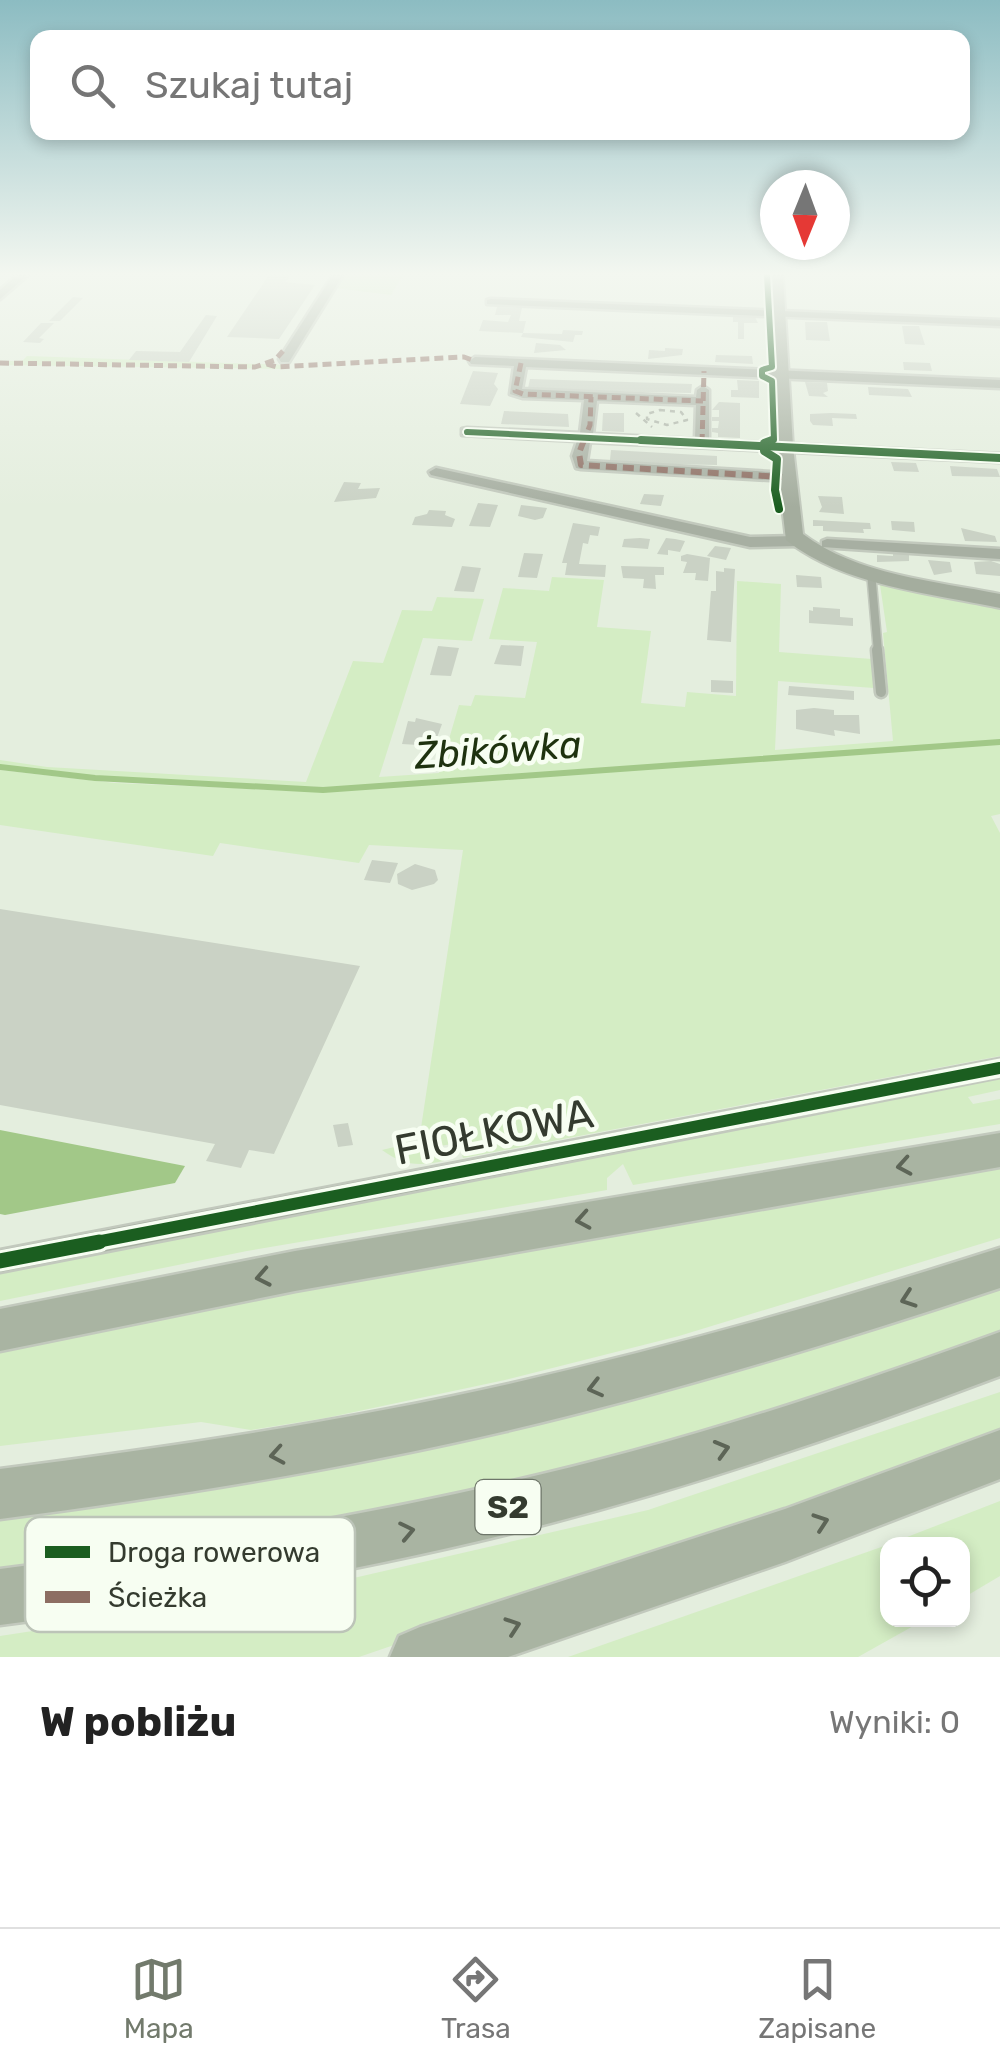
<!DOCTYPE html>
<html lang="pl">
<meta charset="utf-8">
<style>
body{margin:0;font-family:Rubik,sans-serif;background:#f6f6f6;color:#222}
.controls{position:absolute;right:30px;bottom:30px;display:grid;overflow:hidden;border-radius:20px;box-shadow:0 5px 15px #0003}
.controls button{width:90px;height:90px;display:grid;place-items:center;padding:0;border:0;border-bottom:2px solid #e0e0e0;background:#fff;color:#222;font:50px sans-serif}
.compass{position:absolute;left:760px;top:170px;width:90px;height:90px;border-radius:50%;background:#fff;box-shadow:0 5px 15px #0003;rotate:181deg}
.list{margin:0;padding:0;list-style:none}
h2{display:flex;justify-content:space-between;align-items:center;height:130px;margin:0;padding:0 40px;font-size:42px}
h2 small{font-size:32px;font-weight:400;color:#767676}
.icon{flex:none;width:55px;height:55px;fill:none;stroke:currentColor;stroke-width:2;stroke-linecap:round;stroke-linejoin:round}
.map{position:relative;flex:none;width:1000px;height:1657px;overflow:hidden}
.search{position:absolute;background:#fff;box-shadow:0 5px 15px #0003;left:30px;right:30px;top:30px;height:110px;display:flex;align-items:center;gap:25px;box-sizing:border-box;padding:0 35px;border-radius:20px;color:#767676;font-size:38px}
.sheet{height:270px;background:#fff}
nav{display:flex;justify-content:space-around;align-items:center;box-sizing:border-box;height:140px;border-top:2px solid #e0e0e0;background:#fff;font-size:28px;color:#767676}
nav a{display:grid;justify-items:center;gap:5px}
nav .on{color:#727a6c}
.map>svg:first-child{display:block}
.green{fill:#d4edc4}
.water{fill:#a2c888}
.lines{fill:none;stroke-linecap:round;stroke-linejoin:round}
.stream{stroke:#a2c888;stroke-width:6}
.building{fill:#cad2c5}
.lane-far1-casing{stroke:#c2c9bd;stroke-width:11}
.lane-casing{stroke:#c2c9bd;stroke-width:15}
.street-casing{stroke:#c2c9bd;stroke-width:5}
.secondary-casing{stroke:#c2c9bd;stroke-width:4}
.highway-casing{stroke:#c2c9bd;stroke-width:5}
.path{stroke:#abb2a6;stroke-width:2.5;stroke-dasharray:5 5;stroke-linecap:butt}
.lane-far1{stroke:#a7afa2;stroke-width:8}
.lane{stroke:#a7afa2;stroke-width:10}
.street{fill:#a7afa2;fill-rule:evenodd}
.secondary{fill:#a4ad9e;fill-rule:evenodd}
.highway{fill:#a9b4a2;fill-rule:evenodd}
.quiet-far1{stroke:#8d6e63;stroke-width:5;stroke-dasharray:9 5;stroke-linecap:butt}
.quiet{stroke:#8d6e63;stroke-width:6;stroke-dasharray:11 6;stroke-linecap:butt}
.cycleway-far3-casing{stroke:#f7fef2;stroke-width:10}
.cycleway-far2-casing{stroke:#f7fef2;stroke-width:12}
.cycleway-far1-casing{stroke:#f7fef2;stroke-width:19}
.cycleway-casing{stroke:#f7fef2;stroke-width:21}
.cycleway-far3{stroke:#1b5e20;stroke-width:6}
.cycleway-far2{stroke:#1b5e20;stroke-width:8}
.cycleway-far1{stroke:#1b5e20;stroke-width:12}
.cycleway{stroke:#1b5e20;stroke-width:15}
.oneway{stroke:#5d6557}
.labels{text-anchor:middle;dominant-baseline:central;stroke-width:9;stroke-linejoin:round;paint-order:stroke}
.shield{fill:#f7fef2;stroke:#6e766a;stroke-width:2.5}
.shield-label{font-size:32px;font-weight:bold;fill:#343b2f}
.water-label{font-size:38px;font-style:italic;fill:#1e320f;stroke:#f7fef2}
.near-street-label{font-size:42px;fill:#343b2f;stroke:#f7fef2}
.key{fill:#f7fef2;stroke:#bcc4b8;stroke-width:2.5}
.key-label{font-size:28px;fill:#343b2f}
</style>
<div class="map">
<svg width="1000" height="1657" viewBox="0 0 1000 1657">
<rect width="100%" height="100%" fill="#e4eede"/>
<g class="green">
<path d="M343 275H403L391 295 335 288Z"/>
<path d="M27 356 288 365 285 369 0 365V361H22Z"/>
<path d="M552 577 604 580 597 627 651 631 641 703 685 707 687 692 736 696 737 581 781 584 779 652 872 659 874 688 778 681 775 750 893 741 883 633 887 632 879 578 1000 606V741L341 788 94 777 0 765V760L47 767 306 782 353 661 383 663 402 610 432 611 437 597 484 599 472 641 423 638 379 777 439 773 459 705 471 706 475 695 525 698 537 642 489 639 503 588 549 591Z"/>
<path d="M1000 744V814L991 816 1000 833V1056L463 1158 458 1143 440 1146 444 1161C418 1166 404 1166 382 1150L419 1141 463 850 369 845 359 863 220 843 213 856 0 825V770L115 783 323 792Z"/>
<path d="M1000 1078V1090L968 1097 973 1104 1000 1099V1124L633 1185 623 1164 607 1178V1190L247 1251 0 1301V1269Z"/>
<path d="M1000 1163V1238L679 1336 505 1380 326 1418 251 1430 201 1422 0 1446V1344Z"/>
<path d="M1000 1284V1336L812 1403 449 1501 0 1580V1516Z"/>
<path d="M1000 1392V1430L981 1438 867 1483 359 1657H0V1636L306 1589 648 1510Z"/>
<path d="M1000 1501V1576L963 1598 962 1544H889Z"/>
<path d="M887 1545 888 1620H924L858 1657H568Z"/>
</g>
<path class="water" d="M0 1130 185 1166 175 1183 5 1215 0 1214Z"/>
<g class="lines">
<path class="stream" d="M0 767 95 778 323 790 1000 742"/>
</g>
<g class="building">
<path d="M269 275H291L285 282 315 285 279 339 227 337Z"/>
<path d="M73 297 83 298 60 321H49Z"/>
<path d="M497 307 522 308 519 321H526L523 333 479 331 483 320 508 322 511 315H495Z"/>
<path d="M206 315 217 316 189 362 129 360 136 351 180 352Z"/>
<path d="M733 316 755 317 758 323H744V339H738V322H733Z"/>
<path d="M805 322H827L830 341 806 340Z"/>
<path d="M41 323H54L39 338 44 339 40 343 23 342Z"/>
<path d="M902 326H919L925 345 905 344Z"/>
<path d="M563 330 583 331 582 335H575L573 342 521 337 523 333 562 334Z"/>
<path d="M536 343 560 345 566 350 534 353Z"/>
<path d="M665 348 683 349 682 355 648 359 649 350 665 351Z"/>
<path d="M716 355 752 356 753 364 715 362Z"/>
<path d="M903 362 930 363 932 371 904 370Z"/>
<path d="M473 371 498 373 494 384 498 389 490 406 460 404Z"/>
<path d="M530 379 692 384 691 393 538 390 528 388Z"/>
<path d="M737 380 759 381V398L731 397V390H738Z"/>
<path d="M805 382 827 383 828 391 823 393 828 397 809 396Z"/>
<path d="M868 387 908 389 912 397 869 395Z"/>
<path d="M719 402 740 403V438L718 437V433L712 432V428H718L719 421H712V417H719V410H712Z"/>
<path d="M504 411 568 414 569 427 501 424Z"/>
<path d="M603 413H624V432L602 431Z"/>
<path d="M831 413 856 414 857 419 832 418 833 426 813 425 810 421V414Z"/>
<path d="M611 450 717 456V465L622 463 610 460Z"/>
<path d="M891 462 916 463 919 472 894 471Z"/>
<path d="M950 466 997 469 1000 477 952 476Z"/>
<path d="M344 482 361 483 358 489 380 488 376 498 334 502Z"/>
<path d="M644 494 664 495 661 506 640 504Z"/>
<path d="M818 496 842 497 844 514 819 512 822 507Z"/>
<path d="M478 503 498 505 490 527 469 526Z"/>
<path d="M521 505 547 508 543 518 535 520 518 516Z"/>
<path d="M429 510 446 511 445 515 455 519 452 527 412 525 415 517 427 514Z"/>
<path d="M813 520 870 523 871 529H863L864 533 823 531V526H813Z"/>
<path d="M891 521 914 522 915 532 892 530Z"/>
<path d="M573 523 600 527 598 536 590 535 588 544 583 543 579 564 606 565 605 577 565 575 567 563H562Z"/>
<path d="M961 528 995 536 997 542 965 541Z"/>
<path d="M640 538 650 539 648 549 622 547 624 539Z"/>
<path d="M666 538 675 539 685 541 680 552 668 550V555L657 554Z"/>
<path d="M715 546 731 548 726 560 707 556Z"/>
<path d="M524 553 543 554 537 578 518 577Z"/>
<path d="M893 553 909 554V561L877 562V555L893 556Z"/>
<path d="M687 554 710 558 708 581 695 580 696 573H683L687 562 681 561V556Z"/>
<path d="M928 560 950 562 952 572 934 575Z"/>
<path d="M991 561 1000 564V576L976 574 974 562Z"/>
<path d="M462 566 481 568 474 592 454 591Z"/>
<path d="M621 566 664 567V575H655L656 589 643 588 644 579 623 578Z"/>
<path d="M724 568 735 569 731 642 707 640 711 591H716V571L724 572Z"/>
<path d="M796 575 821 577 822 588 797 587Z"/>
<path d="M813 607 840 609V617L853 618V626L809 623V610L813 611Z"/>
<path d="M501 645 524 646 521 666 494 664Z"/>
<path d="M438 646 459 648 451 676 430 675Z"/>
<path d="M711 680 733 681V693L711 692Z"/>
<path d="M789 686 854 691V700L788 695Z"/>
<path d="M814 708 834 710V715H859L860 734 834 730 835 736 796 729V710Z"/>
<path d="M416 718 442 724 434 746 402 744 408 721 415 722Z"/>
<path d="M372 860 398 863 390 883 364 880Z"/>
<path d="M415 864 435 870 438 880 434 884 412 890 398 884 397 874Z"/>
<path d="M0 909 360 966 274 1154 249 1150 241 1168 206 1161 215 1144 0 1105Z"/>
<path d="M348 1123 353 1145 338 1147 333 1125Z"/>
</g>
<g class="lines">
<g class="lane-far1-casing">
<path id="lane-far1" d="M871 572 878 652"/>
</g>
<g class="lane-casing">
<path id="lane" d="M877 650 881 692"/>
</g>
<g class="street-casing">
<g id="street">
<path d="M17 275H28L0 299V290Z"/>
<path d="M333 275H343L289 362H281L279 359Z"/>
<path d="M491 299 1000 320V326L487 304V300Z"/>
<path d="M475 357 1000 380V388L526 367 522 389 696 397 697 390 703 386 709 390V440L1000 454V462L590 442 587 461 787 473 794 477 787 481 581 469 576 468 572 456 577 441 462 435V429L467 428 580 433 584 400 523 398 510 394 514 366 471 364 469 361ZM597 401 696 405 695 439 593 434Z"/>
<path d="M436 468 750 537 798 536 806 541 798 546 750 547 431 475 429 472Z"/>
<path d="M827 539 1000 549V559L822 547V541Z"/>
<path d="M1000 1059V1077L0 1272V1250Z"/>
</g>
</g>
<g class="secondary-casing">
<path id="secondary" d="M769 275H783L793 447 803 534C857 575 935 581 1000 594V608C929 593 844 586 786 540L775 447Z"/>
</g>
<g class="highway-casing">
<g id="highway">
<path d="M1000 1133V1167L295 1291 0 1351V1309L295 1251Z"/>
<path d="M1000 1248V1288C837 1342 673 1392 506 1431 339 1470 170 1497 0 1519V1469C171 1447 341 1422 509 1384 675 1346 838 1300 1000 1248Z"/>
<path d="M1000 1332V1376C839 1437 676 1492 508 1534 341 1575 171 1603 0 1625V1569C213 1542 425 1507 633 1451 757 1418 879 1376 1000 1332Z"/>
<path d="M1000 1430V1479L785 1562 508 1657H390L399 1636 420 1627 785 1509Z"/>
</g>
</g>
<g class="path">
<path d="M660 410 681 412 687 420 667 425 647 419V414Z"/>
<path d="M636 413 652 427"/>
</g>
<use href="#lane-far1" class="lane-far1"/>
<use href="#lane" class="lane"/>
<use href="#street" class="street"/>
<use href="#secondary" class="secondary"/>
<use href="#highway" class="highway"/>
<g class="quiet-far1">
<path d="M0 363 255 367 275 360 283 351"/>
<path d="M521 363 515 391 523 394 703 401"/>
<path d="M267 364 277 367 464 357 475 361"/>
<path d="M583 443 590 425 591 397"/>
<path d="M702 443 704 371"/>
</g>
<path class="quiet" d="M584 440 579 453 581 465 782 477"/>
<g class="cycleway-far3-casing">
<g id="cycleway-far3">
<path d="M467 432 692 443"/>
<path d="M764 443 774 440 772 381 762 376V370L772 367 767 275"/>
</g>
</g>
<g class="cycleway-far2-casing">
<g id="cycleway-far2">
<path d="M641 440 1000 458"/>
<path d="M772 440 764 443V451L777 459 775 490 779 509"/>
</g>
</g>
<g class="cycleway-far1-casing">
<path id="cycleway-far1" d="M86 1244 1000 1068"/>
</g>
<g class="cycleway-casing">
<path id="cycleway" d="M0 1261 99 1242"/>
</g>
<use href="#cycleway-far3" class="cycleway-far3"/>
<use href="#cycleway-far2" class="cycleway-far2"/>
<use href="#cycleway-far1" class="cycleway-far1"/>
<use href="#cycleway" class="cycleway"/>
</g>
<defs><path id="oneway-chevron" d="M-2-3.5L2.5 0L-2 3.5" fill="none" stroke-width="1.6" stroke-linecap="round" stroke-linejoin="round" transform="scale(2.5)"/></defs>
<g class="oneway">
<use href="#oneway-chevron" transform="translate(904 1166) rotate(170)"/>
<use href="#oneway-chevron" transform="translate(583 1220) rotate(170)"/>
<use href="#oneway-chevron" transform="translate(263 1277) rotate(169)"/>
<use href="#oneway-chevron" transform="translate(908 1299) rotate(161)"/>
<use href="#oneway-chevron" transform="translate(595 1388) rotate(166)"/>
<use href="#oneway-chevron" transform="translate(722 1449) rotate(-16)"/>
<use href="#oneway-chevron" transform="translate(277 1455) rotate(170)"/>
<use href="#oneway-chevron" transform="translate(821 1522) rotate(-19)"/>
<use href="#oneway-chevron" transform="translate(407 1531) rotate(-12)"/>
<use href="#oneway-chevron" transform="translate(513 1626) rotate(-19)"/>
</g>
<linearGradient id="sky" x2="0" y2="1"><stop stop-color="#8cbcc2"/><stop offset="0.54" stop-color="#f3f7f0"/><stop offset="1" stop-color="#f3f7f0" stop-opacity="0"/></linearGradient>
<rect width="1000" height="507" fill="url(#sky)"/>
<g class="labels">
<rect class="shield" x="475.5" y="1480" width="65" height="54" rx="8"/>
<g class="shield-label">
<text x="508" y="1507">S2</text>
</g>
<g class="water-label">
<text transform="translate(498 750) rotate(-4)">Żbikówka</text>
</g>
<g class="near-street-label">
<text transform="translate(494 1132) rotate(-11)">FIOŁKOWA</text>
</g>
</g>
<rect x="25" y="1517" width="330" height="115" rx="15" class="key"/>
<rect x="45" y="1546" width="45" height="12" fill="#1b5e20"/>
<rect x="45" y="1591" width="45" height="12" fill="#8d6e63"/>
<g class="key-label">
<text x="108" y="1562">Droga rowerowa</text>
<text x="108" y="1607">Ścieżka</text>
</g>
</svg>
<div class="controls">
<button><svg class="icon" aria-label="locate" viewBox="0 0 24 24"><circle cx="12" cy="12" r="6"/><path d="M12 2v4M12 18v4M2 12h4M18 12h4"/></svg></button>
</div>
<svg class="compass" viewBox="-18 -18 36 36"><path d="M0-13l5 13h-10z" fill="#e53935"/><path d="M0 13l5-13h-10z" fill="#767676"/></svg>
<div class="search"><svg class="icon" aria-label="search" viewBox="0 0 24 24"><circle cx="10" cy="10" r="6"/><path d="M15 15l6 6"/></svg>Szukaj tutaj</div>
</div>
<section class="sheet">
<h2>W pobliżu<small>Wyniki: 0</small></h2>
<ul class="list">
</ul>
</section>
<nav>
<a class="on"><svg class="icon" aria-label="map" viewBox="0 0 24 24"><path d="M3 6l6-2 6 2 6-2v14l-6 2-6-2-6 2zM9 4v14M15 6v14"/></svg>Mapa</a>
<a><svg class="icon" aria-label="directions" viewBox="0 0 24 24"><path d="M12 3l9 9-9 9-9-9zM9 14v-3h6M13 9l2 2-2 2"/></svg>Trasa</a>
<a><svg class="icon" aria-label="saved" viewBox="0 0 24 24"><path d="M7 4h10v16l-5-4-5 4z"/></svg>Zapisane</a>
</nav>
